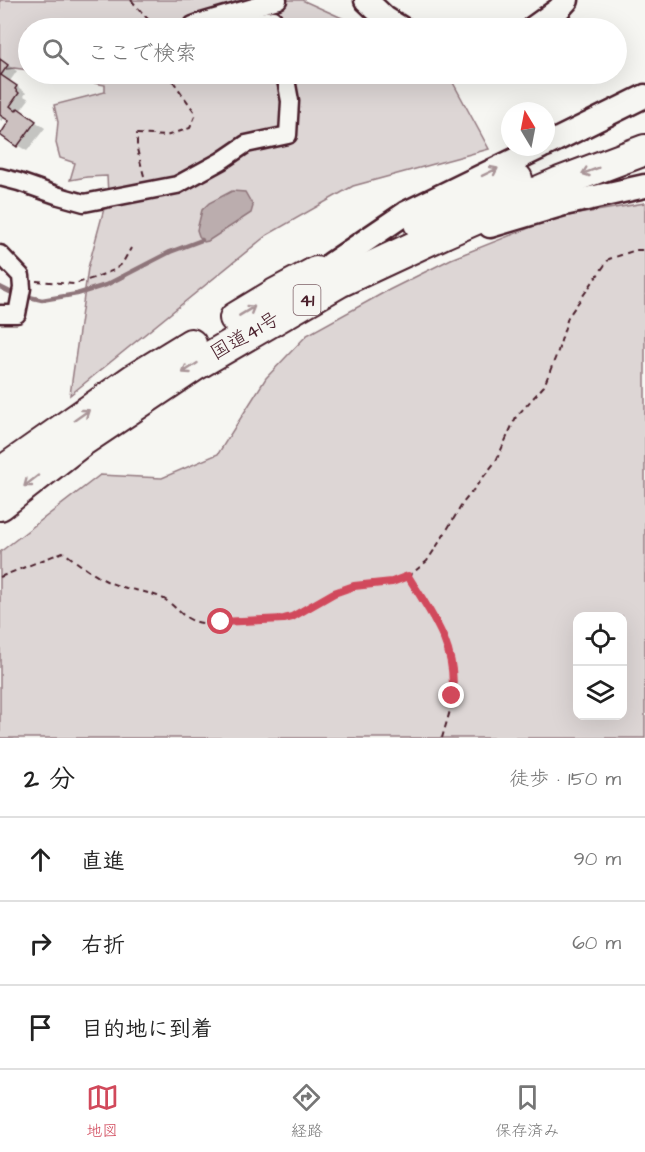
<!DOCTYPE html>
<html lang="ja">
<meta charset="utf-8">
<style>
body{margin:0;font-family:"Architects Daughter","Klee One",sans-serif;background:#f6f6f6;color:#222}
.controls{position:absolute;right:18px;bottom:18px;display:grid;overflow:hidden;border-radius:12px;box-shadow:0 6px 24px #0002}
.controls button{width:54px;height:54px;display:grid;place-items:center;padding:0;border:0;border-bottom:2px solid #e0e0e0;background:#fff;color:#222;font:30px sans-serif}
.compass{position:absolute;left:501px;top:102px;width:54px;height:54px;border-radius:50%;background:#fff;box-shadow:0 6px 24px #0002;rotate:350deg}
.stop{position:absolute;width:18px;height:18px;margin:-14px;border:4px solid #d1495b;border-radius:50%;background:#fff}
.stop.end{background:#d1495b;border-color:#fff;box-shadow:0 2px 6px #0008}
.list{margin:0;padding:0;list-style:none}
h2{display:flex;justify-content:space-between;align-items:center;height:78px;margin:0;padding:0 24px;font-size:26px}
h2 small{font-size:20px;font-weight:400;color:#767676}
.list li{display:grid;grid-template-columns:39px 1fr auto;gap:18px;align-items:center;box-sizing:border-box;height:84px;padding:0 24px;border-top:2px solid #e0e0e0}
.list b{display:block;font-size:22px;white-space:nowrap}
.list em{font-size:20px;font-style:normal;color:#767676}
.icon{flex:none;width:33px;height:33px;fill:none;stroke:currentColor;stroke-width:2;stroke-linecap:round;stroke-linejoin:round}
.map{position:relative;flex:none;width:645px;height:738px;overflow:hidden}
.search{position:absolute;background:#fff;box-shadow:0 6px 24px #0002;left:18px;right:18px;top:18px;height:66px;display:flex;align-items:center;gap:15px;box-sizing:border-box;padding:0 21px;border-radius:33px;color:#767676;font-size:22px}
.sheet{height:330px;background:#fff}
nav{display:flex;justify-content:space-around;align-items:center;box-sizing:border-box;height:84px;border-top:2px solid #e0e0e0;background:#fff;font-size:16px;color:#767676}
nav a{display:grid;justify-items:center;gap:3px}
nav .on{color:#d1495b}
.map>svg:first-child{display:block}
.green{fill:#ddd6d5;stroke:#947a80;stroke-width:1.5;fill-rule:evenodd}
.water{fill:#bbadae;stroke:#8e747a;stroke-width:1.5}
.shadow{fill:#0003}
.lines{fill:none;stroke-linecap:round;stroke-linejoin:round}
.stream{stroke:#8e747a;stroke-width:4.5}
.building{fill:#ccc1c0;stroke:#4a1f2b;stroke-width:1.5}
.street-casing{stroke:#4a1f2b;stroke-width:21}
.secondary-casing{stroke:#4a1f2b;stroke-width:27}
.highway-casing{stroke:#4a1f2b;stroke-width:34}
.path{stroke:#4a1f2b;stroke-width:2;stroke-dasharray:6 4.5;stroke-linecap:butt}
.street{stroke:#f6f6f2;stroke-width:16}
.secondary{stroke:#f6f6f2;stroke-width:22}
.highway{stroke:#f6f6f2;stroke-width:30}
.oneway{stroke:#a99598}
.route{stroke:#d1495b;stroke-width:8}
.labels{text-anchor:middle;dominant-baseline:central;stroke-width:4.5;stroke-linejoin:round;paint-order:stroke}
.shield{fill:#f6f6f2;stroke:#7e6067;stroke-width:1.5}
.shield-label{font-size:18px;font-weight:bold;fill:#4a1f2b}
.street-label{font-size:20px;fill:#4a1f2b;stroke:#f6f6f2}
</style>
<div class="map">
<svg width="645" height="738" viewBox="0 0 645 738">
<rect width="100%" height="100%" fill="#f6f6f2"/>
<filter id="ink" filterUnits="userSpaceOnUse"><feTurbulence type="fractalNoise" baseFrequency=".0167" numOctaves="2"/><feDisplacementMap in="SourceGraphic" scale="12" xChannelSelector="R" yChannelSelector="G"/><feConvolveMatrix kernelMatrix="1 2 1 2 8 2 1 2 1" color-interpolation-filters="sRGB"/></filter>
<g filter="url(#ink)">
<g class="green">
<path d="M0 0H302L342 18 361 28H28V70L14 68 0 70Z"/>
<path d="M46 74H441L451 79 489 149 353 186 267 235 70 395 88 268 108 194 107 176 87 177 70 180 75 163 60 158 56 143 58 122 54 105 105 92V85Z"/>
<path d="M645 203V738H0V552L100 475 162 478 218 454 266 378 307 335 385 292 451 259 554 218ZM578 616H622V716H578Z"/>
</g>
<path class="water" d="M232 191 245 192 253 206 251 213 208 241 204 242 199 236 197 230 202 210 209 203Z"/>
<path class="shadow" d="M0 60 17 71 10 81 26 93 24 96 29 99 20 111 45 128 27 151 17 145 11 121 5 117 2 121 0 120Z"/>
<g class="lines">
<g class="stream">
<path d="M0 287 12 293 17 295"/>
<path d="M25 296 42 300 77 294 106 285 170 252 202 240"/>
</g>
</g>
<path class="building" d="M0 59 8 65 1 75 17 86 15 89 19 93 10 106 16 111 18 108 36 121 17 147 0 135 9 121 0 115Z"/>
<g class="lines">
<g class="street-casing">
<g id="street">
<path d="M193 28V25L201 22 278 0"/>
<path d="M216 28 273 19 275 28"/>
<path d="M0 177 19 182 59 196 84 203 177 185 221 161 246 144 288 135 290 101 285 74"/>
<path d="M0 254 21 276 22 288 17 314H0"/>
</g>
</g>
<g class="secondary-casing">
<g id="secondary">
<path d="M366 0 385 18 401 28"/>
<path d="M533 28 558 10 567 0"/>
<path d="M546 145 645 96"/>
<path d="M490 226 564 204 645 186"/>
<path d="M331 264 406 213 541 147"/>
</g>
</g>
<g class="highway-casing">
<g id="highway">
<path d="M419 223 465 200 517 179"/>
<path d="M235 318 275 294 316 272"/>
<path d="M0 473 134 379 191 344"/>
<path d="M0 505 82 441 194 366 339 282 444 233 560 182 645 150"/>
</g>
</g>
<g class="path">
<path d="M131 0 153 25 154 28"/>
<path d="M144 176 137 149V134L166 136 190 128 196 114 168 74"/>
<path d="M36 281 74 284 94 278 114 270 122 264 131 248"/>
<path d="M0 577 63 552C81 565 97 579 119 586 134 591 149 591 164 599 179 608 183 621 203 623L284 619 292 617 334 593 354 586 392 582 408 577 427 561 442 538 463 503 496 461 516 417 544 386 558 351 568 317 609 259 636 250H645"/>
<path d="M408 577C428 609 454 643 454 683 454 702 447 720 442 738"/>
</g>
<use href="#street" class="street"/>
<use href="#secondary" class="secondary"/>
<use href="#highway" class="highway"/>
</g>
<defs><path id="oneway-shaft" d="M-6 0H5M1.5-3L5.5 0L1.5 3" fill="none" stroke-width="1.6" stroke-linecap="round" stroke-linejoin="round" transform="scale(1.5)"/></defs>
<g class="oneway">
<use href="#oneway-shaft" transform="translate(590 171) rotate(159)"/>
<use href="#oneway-shaft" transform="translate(490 172) rotate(-26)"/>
<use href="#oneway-shaft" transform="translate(247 311) rotate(-31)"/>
<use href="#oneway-shaft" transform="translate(190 368) rotate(147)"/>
<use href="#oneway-shaft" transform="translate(82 415) rotate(-35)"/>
<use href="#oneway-shaft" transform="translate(31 481) rotate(142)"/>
</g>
</g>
<g class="lines" filter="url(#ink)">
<path class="route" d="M221 622 284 619 292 617 334 593 354 586 392 582 408 576C432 615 458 648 452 696"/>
</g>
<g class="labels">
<rect class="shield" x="293.5" y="285" width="27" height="30" rx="4.5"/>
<g class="shield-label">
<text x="307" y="300">41</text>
</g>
<g class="street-label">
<text transform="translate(245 336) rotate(-30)">国道41号</text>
</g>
</g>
</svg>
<div class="controls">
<button><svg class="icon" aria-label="locate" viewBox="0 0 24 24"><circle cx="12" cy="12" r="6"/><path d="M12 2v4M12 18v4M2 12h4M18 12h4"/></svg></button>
<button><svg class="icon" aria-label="layers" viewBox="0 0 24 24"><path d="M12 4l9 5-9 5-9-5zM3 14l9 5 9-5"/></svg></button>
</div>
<svg class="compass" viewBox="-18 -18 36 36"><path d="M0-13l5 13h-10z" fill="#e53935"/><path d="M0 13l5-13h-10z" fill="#767676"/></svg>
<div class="stop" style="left:221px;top:622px"></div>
<div class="stop end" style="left:452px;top:696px"></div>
<div class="search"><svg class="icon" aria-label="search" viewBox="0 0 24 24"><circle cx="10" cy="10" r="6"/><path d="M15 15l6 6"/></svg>ここで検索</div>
</div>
<section class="sheet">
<h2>2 分<small>徒歩 · 150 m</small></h2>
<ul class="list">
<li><svg class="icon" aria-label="ahead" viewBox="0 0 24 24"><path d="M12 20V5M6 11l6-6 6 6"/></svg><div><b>直進</b></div><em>90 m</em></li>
<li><svg class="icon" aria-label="right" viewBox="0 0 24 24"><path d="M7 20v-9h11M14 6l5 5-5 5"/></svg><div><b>右折</b></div><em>60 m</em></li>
<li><svg class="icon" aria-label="arrive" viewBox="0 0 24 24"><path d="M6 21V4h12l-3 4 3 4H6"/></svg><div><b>目的地に到着</b></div></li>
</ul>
</section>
<nav>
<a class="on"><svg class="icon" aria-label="map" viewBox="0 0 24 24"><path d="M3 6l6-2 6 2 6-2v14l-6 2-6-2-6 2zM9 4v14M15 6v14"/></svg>地図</a>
<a><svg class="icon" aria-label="directions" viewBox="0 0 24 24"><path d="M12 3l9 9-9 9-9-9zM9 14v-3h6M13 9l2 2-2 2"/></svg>経路</a>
<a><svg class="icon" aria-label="saved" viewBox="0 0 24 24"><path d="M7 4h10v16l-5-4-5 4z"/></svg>保存済み</a>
</nav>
